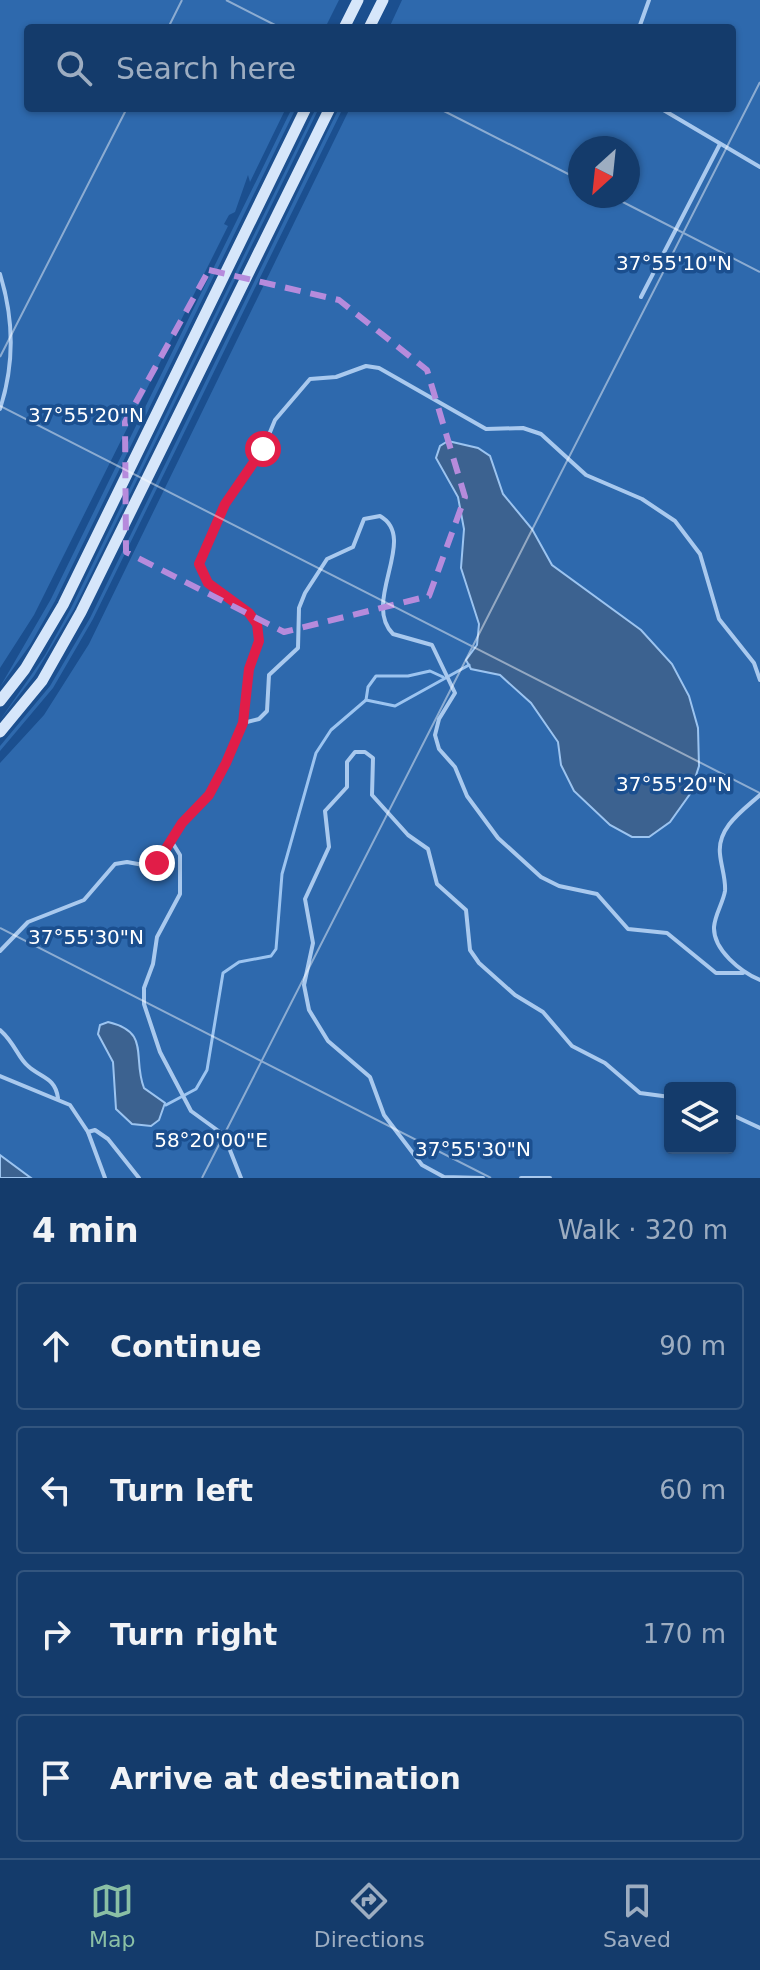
<!DOCTYPE html>
<meta charset="utf-8">
<style>
body{margin:0;font-family:"DejaVu Sans",sans-serif;background:#214673;color:#f1f3f6}
.controls{position:absolute;right:24px;bottom:24px;display:grid;overflow:hidden;border-radius:8px;box-shadow:0 2px 6px #0004}
.controls button{width:72px;height:72px;display:grid;place-items:center;padding:0;border:0;border-bottom:2px solid #33557e;background:#143b6b;color:#f1f3f6;font:40px sans-serif}
.compass{position:absolute;left:568px;top:136px;width:72px;height:72px;border-radius:50%;background:#143b6b;box-shadow:0 2px 6px #0004;rotate:207deg}
.stop{position:absolute;width:24px;height:24px;margin:-18px;border:6px solid #e11d48;border-radius:50%;background:#fff}
.stop.end{background:#e11d48;border-color:#fff;box-shadow:0 2px 8px #0008}
.list{margin:0;padding:0;list-style:none}
h2{display:flex;justify-content:space-between;align-items:center;height:104px;margin:0;padding:0 32px;font-size:34px}
h2 small{font-size:26px;font-weight:400;color:#9dadc1}
.list li{display:grid;grid-template-columns:52px 1fr auto;gap:24px;align-items:center;box-sizing:border-box;height:128px;margin:0 16px 16px;padding:0 16px;border:2px solid #33557e;border-radius:8px}
.list b{display:block;font-size:30px;white-space:nowrap}
.list em{font-size:26px;font-style:normal;color:#9dadc1}
.icon{flex:none;width:44px;height:44px;fill:none;stroke:currentColor;stroke-width:2;stroke-linecap:round;stroke-linejoin:round}
.map{position:relative;flex:none;width:760px;height:1178px;overflow:hidden}
.search{position:absolute;background:#143b6b;box-shadow:0 2px 6px #0004;left:24px;right:24px;top:24px;height:88px;display:flex;align-items:center;gap:20px;box-sizing:border-box;padding:0 28px;border-radius:8px;color:#9dadc1;font-size:30px}
.sheet{height:680px;background:#143b6b}
nav{display:flex;justify-content:space-around;align-items:center;box-sizing:border-box;height:112px;border-top:2px solid #33557e;background:#143b6b;font-size:22px;color:#9dadc1}
nav a{display:grid;justify-items:center;gap:4px}
nav .on{color:#8abfa5}
.map>svg:first-child{display:block}
.green{fill:#2e69ad;fill-rule:evenodd}
.water{fill:#3c6290;stroke:#9cc4f0;stroke-width:2}
.lines{fill:none;stroke-linecap:round;stroke-linejoin:round}
.stream{stroke:#9cc4f0;stroke-width:3}
.lane{stroke:#a9c9ee;stroke-width:4}
.secondary{stroke:#d6e6fa;stroke-width:11}
.route{stroke:#e11d48;stroke-width:10}
.marked{fill:none;stroke:#b68bdc;stroke-width:6;stroke-dasharray:16 10;stroke-linejoin:round}
.ticks{fill:none;stroke:#fff;stroke-width:2;stroke-opacity:0.45}
.ticks-label{font-size:20px;text-anchor:middle;fill:#fff;stroke:#1b4f8f;stroke-width:7;stroke-linejoin:round;paint-order:stroke}
</style>
<div class="map">
<svg width="760" height="1178" viewBox="0 0 760 1178">
<rect width="100%" height="100%" fill="#1b4f8f"/>
<g class="green">
<path d="M0 0H339L325 28H28V108H286L250 182 248 175 235 212 229 215 224 224 228 226 34 615 0 668Z"/>
<path d="M402 0H760V1178H0V763L44 715 89 644 350 108H732V28H389ZM580 148H628V196H580ZM670 1088H730V1148H670Z"/>
<path d="M292 108H296L55 601 30 645 0 687 51 599Z"/>
<path d="M316 108H319L74 609 34 676 0 720 45 655 71 608Z"/>
<path d="M339 108H343L93 619 53 688 0 751V746L50 686 90 618Z"/>
</g>
<g class="water">
<path d="M448 441 478 448 490 456 503 494 532 529 552 565 641 630 672 664 689 696 698 728 699 766 690 794 670 822 649 837H632L610 825 574 791 561 765 558 742 531 703 500 675 471 669 466 660 477 645 479 624 461 568 464 529 458 497 436 458 440 446Z"/>
<path d="M108 1022C151 1032 132 1057 144 1088L165 1103 159 1120 151 1126 132 1124 116 1109 113 1062 98 1034 100 1025Z"/>
<path d="M0 1155 31 1178H0Z"/>
</g>
<g class="lines">
<g class="stream">
<path d="M366 700 368 687 376 676H408L430 671 443 677"/>
<path d="M166 1105 196 1089 207 1070 223 973 239 962 271 956 276 949 282 874 316 753 331 730 366 700 395 706 469 665"/>
</g>
<g class="lane">
<path d="M639 28 649 0"/>
<path d="M660 108 760 167"/>
<path d="M0 274C14 319 15 363 0 409"/>
<path d="M641 297 720 144"/>
<path d="M243 723 259 719 267 711 269 675 298 648 299 608 305 593 327 559 353 547 364 519 380 516C419 538 361 602 393 634L432 645 455 693 439 719 435 735 439 749 455 767 467 796 498 838 541 877 559 886 597 894 628 929 667 933 716 973H743"/>
<path d="M760 795C742 811 717 828 720 854 721 866 726 879 725 891 723 903 715 914 714 927 713 950 741 972 760 980"/>
<path d="M172 842 180 855V894L157 937 153 964 144 988V1004L160 1052 191 1111 224 1135 241 1178"/>
<path d="M0 951 28 922 84 900 115 864 127 862 149 866 162 858 182 823 209 795 226 763 243 723 249 669 260 637C254 596 203 598 199 564L225 504 261 454 275 420 310 379 336 377 366 366 379 368 486 429 523 428 541 434 586 475 642 499 675 521 700 554 719 619 754 663 760 680"/>
<path d="M0 1030C15 1043 18 1058 28 1066 41 1078 55 1077 58 1098"/>
<path d="M0 1076 70 1105 88 1132 105 1178"/>
<path d="M730 1114 760 1128"/>
<path d="M88 1132 95 1130 108 1139 139 1178"/>
<path d="M483 1178 444 1177 422 1165 384 1115 370 1077 328 1041 309 1010 304 985 313 943 305 899 329 847 325 811 347 787V762L355 752H365L373 758 372 795 408 835 428 849 437 884 466 910 470 950 479 963 515 995 543 1012 572 1046 605 1063 640 1093 670 1097"/>
<path d="M521 1178H550"/>
</g>
<g class="secondary">
<path d="M344 28 358 0"/>
<path d="M369 28 383 0"/>
<path d="M0 701 25 669 63 605 306 108"/>
<path d="M0 732 42 681 81 612 330 108"/>
</g>
</g>
<g class="lines">
<path class="route" d="M157 863 182 823 209 795 226 763 243 723 249 669 259 641 257 624 249 613 208 583 199 564 225 504 263 449"/>
</g>
<path class="marked" d="M209 270 339 300 427 370 465 497 429 596 284 632 126 552 125 422Z"/>
<path class="ticks" d="M226 0 281 28M168 28 182 0M438 108 580 180M611 196 760 272M0 357 127 108M0 406 760 793M0 928 491 1178M202 1178 760 82"/>
<g class="ticks-label">
<text x="674" y="270">37°55'10"N</text>
<text x="86" y="422">37°55'20"N</text>
<text x="674" y="791">37°55'20"N</text>
<text x="86" y="944">37°55'30"N</text>
<text x="211" y="1147">58°20'00"E</text>
<text x="473" y="1156">37°55'30"N</text>
</g>
</svg>
<div class="controls">
<button><svg class="icon" aria-label="layers" viewBox="0 0 24 24"><path d="M12 4l9 5-9 5-9-5zM3 14l9 5 9-5"/></svg></button>
</div>
<svg class="compass" viewBox="-18 -18 36 36"><path d="M0-13l5 13h-10z" fill="#e53935"/><path d="M0 13l5-13h-10z" fill="#9dadc1"/></svg>
<div class="stop" style="left:263px;top:449px"></div>
<div class="stop end" style="left:157px;top:863px"></div>
<div class="search"><svg class="icon" aria-label="search" viewBox="0 0 24 24"><circle cx="10" cy="10" r="6"/><path d="M15 15l6 6"/></svg>Search here</div>
</div>
<section class="sheet">
<h2>4 min<small>Walk · 320 m</small></h2>
<ul class="list">
<li><svg class="icon" aria-label="ahead" viewBox="0 0 24 24"><path d="M12 20V5M6 11l6-6 6 6"/></svg><div><b>Continue</b></div><em>90 m</em></li>
<li><svg class="icon" aria-label="left" viewBox="0 0 24 24"><path d="M17 20v-9H6M10 6l-5 5 5 5"/></svg><div><b>Turn left</b></div><em>60 m</em></li>
<li><svg class="icon" aria-label="right" viewBox="0 0 24 24"><path d="M7 20v-9h11M14 6l5 5-5 5"/></svg><div><b>Turn right</b></div><em>170 m</em></li>
<li><svg class="icon" aria-label="arrive" viewBox="0 0 24 24"><path d="M6 21V4h12l-3 4 3 4H6"/></svg><div><b>Arrive at destination</b></div></li>
</ul>
</section>
<nav>
<a class="on"><svg class="icon" aria-label="map" viewBox="0 0 24 24"><path d="M3 6l6-2 6 2 6-2v14l-6 2-6-2-6 2zM9 4v14M15 6v14"/></svg>Map</a>
<a><svg class="icon" aria-label="directions" viewBox="0 0 24 24"><path d="M12 3l9 9-9 9-9-9zM9 14v-3h6M13 9l2 2-2 2"/></svg>Directions</a>
<a><svg class="icon" aria-label="saved" viewBox="0 0 24 24"><path d="M7 4h10v16l-5-4-5 4z"/></svg>Saved</a>
</nav>
